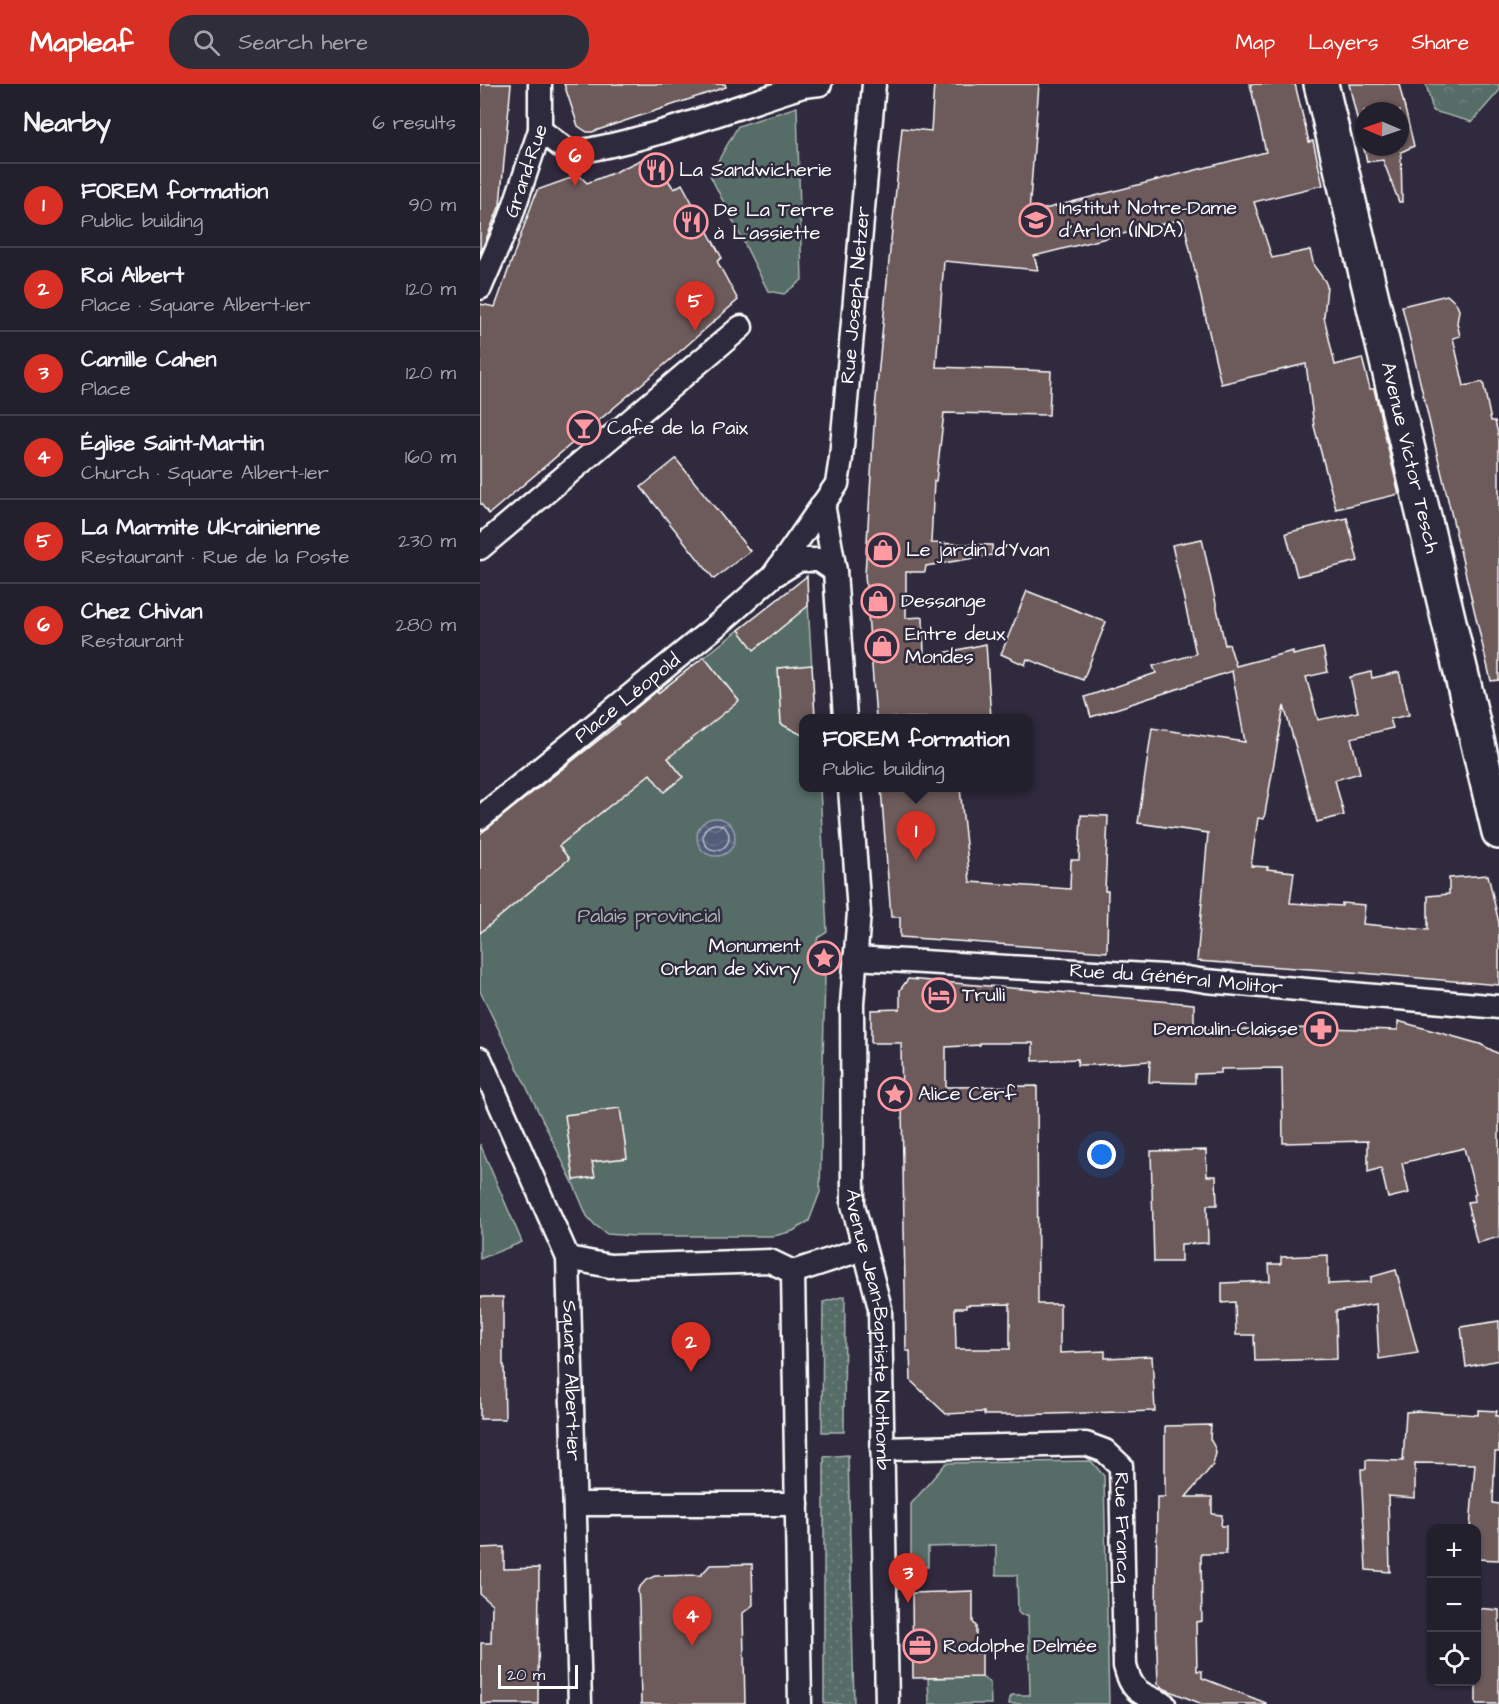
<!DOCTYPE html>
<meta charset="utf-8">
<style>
body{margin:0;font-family:"Architects Daughter",sans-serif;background:#2f2d3a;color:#f1f3f6}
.controls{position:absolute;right:18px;bottom:18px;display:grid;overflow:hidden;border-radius:12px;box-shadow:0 2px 4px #0004}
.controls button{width:54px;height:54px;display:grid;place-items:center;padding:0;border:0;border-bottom:2px solid #403e4a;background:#23202e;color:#f1f3f6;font:30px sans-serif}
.compass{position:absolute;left:875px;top:18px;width:54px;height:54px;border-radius:50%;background:#23202e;box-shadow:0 2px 4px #0004;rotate:272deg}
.scale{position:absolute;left:18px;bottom:15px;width:80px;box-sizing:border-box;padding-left:6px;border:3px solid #fff;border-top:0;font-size:16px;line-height:21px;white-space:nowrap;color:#fff;-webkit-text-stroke:4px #2f2a3d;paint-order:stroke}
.you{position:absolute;left:622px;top:1071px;width:21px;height:21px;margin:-15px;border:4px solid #fff;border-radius:50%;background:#1a73e8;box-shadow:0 0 0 9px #1a73e833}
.badge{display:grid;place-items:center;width:39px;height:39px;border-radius:50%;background:#d93025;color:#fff;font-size:20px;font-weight:700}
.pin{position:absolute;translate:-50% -50px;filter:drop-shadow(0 2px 3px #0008)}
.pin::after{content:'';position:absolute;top:32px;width:21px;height:18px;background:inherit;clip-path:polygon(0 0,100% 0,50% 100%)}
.popup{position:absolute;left:319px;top:630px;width:234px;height:78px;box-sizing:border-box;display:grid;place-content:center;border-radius:12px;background:#23202e;filter:drop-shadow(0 2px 4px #0005);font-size:20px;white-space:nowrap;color:#a3a3aa}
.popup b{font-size:22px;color:#f1f3f6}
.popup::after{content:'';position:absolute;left:50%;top:100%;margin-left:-12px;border:12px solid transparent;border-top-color:#23202e}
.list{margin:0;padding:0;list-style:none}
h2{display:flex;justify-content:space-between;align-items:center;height:78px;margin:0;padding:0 24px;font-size:26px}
h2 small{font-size:20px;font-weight:400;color:#a3a3aa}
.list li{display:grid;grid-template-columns:39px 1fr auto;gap:18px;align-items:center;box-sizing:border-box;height:84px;padding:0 24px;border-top:2px solid #403e4a}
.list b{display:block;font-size:22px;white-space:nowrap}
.list p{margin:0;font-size:20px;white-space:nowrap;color:#a3a3aa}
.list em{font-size:20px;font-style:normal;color:#a3a3aa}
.icon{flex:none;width:33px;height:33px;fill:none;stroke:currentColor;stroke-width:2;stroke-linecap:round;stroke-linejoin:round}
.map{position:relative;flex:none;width:1019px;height:1620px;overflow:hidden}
header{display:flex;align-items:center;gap:36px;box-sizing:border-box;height:84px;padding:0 30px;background:#d93025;color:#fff}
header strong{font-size:28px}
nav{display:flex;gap:33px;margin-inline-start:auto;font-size:21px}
.search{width:420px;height:54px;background:#2f2d3a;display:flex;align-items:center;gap:15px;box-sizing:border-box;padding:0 21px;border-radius:24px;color:#a3a3aa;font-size:22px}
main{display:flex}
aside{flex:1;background:#23202e}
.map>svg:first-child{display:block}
.grass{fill:url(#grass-dots);stroke:#aab6b2;stroke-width:1.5}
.forest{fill:url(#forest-crowns);stroke:#aab6b2;stroke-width:1.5}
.green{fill:#566c66;stroke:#aab6b2;stroke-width:1.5}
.water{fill:url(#water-waves);stroke:#979eaf;stroke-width:1.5}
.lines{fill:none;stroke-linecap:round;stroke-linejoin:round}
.shore{stroke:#b9bec9;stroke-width:1.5}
.building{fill:#6d5a5a;stroke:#fff;stroke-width:1.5;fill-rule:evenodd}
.street-casing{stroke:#fff;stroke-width:27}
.secondary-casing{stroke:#fff;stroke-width:38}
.street{stroke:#2f2a3d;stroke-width:22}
.secondary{stroke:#2f2a3d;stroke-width:33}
.labels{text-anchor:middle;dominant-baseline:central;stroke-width:5;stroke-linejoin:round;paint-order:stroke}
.poi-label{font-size:20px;fill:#fff;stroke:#2f2a3d;text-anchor:start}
.street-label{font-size:20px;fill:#fff;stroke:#2f2a3d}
.park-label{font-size:20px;fill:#aab6b2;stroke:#2f2a3d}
</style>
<header>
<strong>Mapleaf</strong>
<div class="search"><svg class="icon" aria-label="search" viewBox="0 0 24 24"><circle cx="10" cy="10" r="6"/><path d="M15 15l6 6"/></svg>Search here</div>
<nav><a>Map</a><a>Layers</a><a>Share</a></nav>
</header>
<main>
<aside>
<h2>Nearby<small>6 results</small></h2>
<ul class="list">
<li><span class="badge">1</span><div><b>FOREM formation</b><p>Public building</p></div><em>90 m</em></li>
<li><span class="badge">2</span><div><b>Roi Albert</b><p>Place · Square Albert-1er</p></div><em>120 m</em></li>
<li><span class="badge">3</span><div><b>Camille Cahen</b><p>Place</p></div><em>120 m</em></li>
<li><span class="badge">4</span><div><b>Église Saint-Martin</b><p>Church · Square Albert-1er</p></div><em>160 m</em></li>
<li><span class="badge">5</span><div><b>La Marmite Ukrainienne</b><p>Restaurant · Rue de la Poste</p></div><em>230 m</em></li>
<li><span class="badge">6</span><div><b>Chez Chivan</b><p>Restaurant</p></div><em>280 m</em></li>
</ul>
</aside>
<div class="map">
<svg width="1019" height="1620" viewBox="0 0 1019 1620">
<defs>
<pattern id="grass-dots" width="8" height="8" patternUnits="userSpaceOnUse" patternTransform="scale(1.5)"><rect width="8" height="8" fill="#566c66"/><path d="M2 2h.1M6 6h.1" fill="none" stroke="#6f827d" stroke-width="1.8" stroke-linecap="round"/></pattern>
<pattern id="forest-crowns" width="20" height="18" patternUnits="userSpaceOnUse" patternTransform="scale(1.5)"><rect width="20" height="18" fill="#566c66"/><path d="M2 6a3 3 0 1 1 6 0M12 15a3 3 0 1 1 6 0" fill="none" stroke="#6f827d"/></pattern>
<pattern id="water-waves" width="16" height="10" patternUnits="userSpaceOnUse" patternTransform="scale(1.5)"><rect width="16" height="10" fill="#515d79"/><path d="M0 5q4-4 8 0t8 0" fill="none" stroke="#6b758d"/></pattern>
</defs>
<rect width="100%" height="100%" fill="#2f2a3d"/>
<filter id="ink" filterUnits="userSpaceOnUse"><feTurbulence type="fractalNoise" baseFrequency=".0167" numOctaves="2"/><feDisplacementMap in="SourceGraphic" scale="12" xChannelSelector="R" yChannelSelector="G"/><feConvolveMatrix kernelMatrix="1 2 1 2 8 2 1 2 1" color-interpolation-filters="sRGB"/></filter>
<g filter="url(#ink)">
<g class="grass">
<path d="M365 1212 364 1348H342L343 1218Z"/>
<path d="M368 1371 374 1620H344V1373Z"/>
</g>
<path class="forest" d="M946 0H1019V7L992 38 953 27Z"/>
<g class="green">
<path d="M317 23 322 196 304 210 288 207 230 91 258 42Z"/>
<path d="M318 500 327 504 335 634H324V704H340L347 848 338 854 332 875 334 885 341 892 345 891 340 1108 329 1137 313 1147 294 1152H154L127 1150 115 1141 107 1132 93 1099 0 907V750L35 721 37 723 49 714 61 700 139 640 137 638 151 627 152 628 164 616 165 618 177 606 179 608Z"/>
<path d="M0 1060 42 1158 0 1175Z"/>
<path d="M611 1377 624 1392 629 1620H529L530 1614 532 1611H550L548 1531H541L538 1528 537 1491H516V1461L448 1463V1483H431V1420L466 1379Z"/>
<path d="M502 1593 510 1599 511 1620H449L448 1594Z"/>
</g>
<circle class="water" cx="236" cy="753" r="19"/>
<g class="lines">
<circle class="shore" cx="236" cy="753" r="13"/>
</g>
<g class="building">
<path d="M0 0H31L20 121 0 170Z"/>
<path d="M84 0H245L246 3 112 48H107L98 42Z"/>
<path d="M454 0H559L549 129 786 68 770 0H815L829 58 833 57 843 101 774 118 792 174 830 166 834 182 845 197 847 202 844 233 855 281 882 274 890 305H894L919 410 856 425 834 342 826 280 741 300 703 135 554 172 558 186 464 177 456 283 571 287 569 331 464 329 456 397H454L451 459 512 461V471L446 482 445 488H426V534L443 533 444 573 506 560 511 634H396L385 491 395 325 407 197 422 44 451 47Z"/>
<path d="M869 0H919L934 62 921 68 922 118H919L903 76 887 78ZM884 27H920V63H884Z"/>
<path d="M171 71 194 105 202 100 242 174 237 177 258 216 204 264 9 430 0 419V220L15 223 57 106 99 91 107 99 133 89Z"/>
<path d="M967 211 976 219 979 226 977 239 980 252 973 254 984 302 1003 298 1011 337H1015L1019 354V596L1011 597 922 222Z"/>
<path d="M196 375 270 467 234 495 161 403Z"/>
<path d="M867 434 878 477 817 492 806 449Z"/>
<path d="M722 455 745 561 749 560 756 582 813 567V571L843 564 848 588 826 593 838 636 878 628 870 593 891 588 892 594 919 588 929 631 910 635 913 644 871 654 880 689 855 696 864 731 837 738 804 622 784 735 778 734 771 782 788 783 787 785 814 788 810 819 862 822V819L885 821 883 840 948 846V812L969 810V794L1008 791 1019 839V901L859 887 717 877 728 749 658 739 672 644 765 658 752 587 611 633 605 613 676 589 673 582 716 570 692 461Z"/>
<path d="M327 492 328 522 274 566 259 546Z"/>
<path d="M547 507 626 538 603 596 547 575 545 581 521 570Z"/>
<path d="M224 573 259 617 188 674 203 693 184 708 170 690 79 762 89 775 0 849V750L139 640 138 639 177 607 178 609Z"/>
<path d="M332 581 335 634H324V652L301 640 298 584Z"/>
<path d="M401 704H480L490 798 590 805 591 776H599L601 731 628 732 625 807H628L627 868 420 853V833H411Z"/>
<path d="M428 895 714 920V946L843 944 918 946V937L1000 960 1019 970V1153L997 1159 987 1118 995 1117 994 1111 996 1110 984 1064 922 1079 929 1109 908 1114 901 1084 888 1088V1057L803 1059 802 984 741 985V989L715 990V999L669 998 670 977 614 981H597L598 975 553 977V959H500V961L466 963V1003L557 1002 558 1220H580V1269L625 1267V1274L672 1272 675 1327 534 1331H504V1328L466 1330 431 1297 430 1267H426L421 959H391V926L420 925V906ZM530 1220V1265H476L475 1224H486V1221Z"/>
<path d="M140 1024 147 1074 112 1078 115 1093 94 1096 85 1031Z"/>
<path d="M726 1066 727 1092H736L737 1121H727L728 1159 701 1160V1178H674L671 1067Z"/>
<path d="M848 1171V1200L891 1198V1193L916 1186 938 1269 899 1275 896 1220 856 1227 857 1275 775 1277 774 1251H756L755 1218 742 1219V1199L790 1197 789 1180H801V1173Z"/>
<path d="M0 1213H23V1281H24L25 1335H0Z"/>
<path d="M1019 1237V1276L986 1283 981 1243Z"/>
<path d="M998 1326 1017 1327 1016 1332H1019V1368H1015L1013 1419 1019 1420V1476L996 1475V1444H990L995 1380 935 1379V1414L908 1412 910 1488 886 1486 881 1385H886V1376L923 1377 926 1328 940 1327 998 1331Z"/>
<path d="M731 1341 730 1355 735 1364 736 1369 733 1381 706 1413H732V1430L742 1431 741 1442H746V1470H721L722 1537 716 1538 717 1587H722V1594L786 1619V1620H722L685 1605 678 1600 676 1536 677 1413H685V1342Z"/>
<path d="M24 1463V1485L59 1484 58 1620H1V1559H11L12 1520 0 1510V1464Z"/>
<path d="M272 1480 273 1521 263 1529 265 1620H161L159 1520 158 1505 166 1496 175 1492 221 1491 230 1481Z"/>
<path d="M493 1507V1538L496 1542V1569H502V1593L433 1594 432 1509Z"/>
<path d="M996 1524 1019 1526V1620H996Z"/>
</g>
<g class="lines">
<g class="street-casing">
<g id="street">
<path d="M60 46 90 69C169 57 247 26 323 2L340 0"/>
<path id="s1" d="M0 204 30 135 60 46V0"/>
<path d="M343 420 355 487 365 634"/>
<path d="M0 464 261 243"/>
<path id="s2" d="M293 492 357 400 361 374 394 0"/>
<path id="s3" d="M370 704 379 828 372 920 373 1121 400 1224 407 1620"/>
<path id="s4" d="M0 734 241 538 293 492 319 476H339L355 487"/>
<path id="s5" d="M375 874 701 893 726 897 1019 923"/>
<path id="s6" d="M0 975 88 1174 100 1620"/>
<path d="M88 1174 130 1182 290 1177 313 1188 383 1165"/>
<path d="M313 1188 320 1620"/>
<path id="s7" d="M402 1365 606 1360 625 1367 641 1382 645 1582C652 1609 660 1609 684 1620"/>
<path d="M95 1420H317"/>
</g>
</g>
<g class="secondary-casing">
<g id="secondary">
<path id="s8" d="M841 0 1019 748"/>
</g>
</g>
<use href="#street" class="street"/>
<use href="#secondary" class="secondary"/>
</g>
</g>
<defs>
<g id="restaurant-ring" transform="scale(1.725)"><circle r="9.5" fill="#2f2a3d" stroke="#ff9aa2" stroke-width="1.5"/><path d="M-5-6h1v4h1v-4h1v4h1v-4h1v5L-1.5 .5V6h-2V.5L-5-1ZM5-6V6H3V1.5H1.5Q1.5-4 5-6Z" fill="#ff9aa2"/></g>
<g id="school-ring" transform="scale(1.725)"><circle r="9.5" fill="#2f2a3d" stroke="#ff9aa2" stroke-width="1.5"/><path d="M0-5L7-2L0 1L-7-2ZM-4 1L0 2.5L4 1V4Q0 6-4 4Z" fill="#ff9aa2"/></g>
<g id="bar-ring" transform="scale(1.725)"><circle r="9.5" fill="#2f2a3d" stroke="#ff9aa2" stroke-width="1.5"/><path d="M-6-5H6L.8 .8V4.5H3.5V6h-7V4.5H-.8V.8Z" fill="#ff9aa2"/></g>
<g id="shop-ring" transform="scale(1.725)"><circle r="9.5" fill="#2f2a3d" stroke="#ff9aa2" stroke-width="1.5"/><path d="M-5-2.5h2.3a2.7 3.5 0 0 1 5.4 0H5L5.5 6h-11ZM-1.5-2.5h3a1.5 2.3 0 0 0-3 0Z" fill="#ff9aa2"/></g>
<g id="sight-ring" transform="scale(1.725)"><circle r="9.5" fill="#2f2a3d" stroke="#ff9aa2" stroke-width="1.5"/><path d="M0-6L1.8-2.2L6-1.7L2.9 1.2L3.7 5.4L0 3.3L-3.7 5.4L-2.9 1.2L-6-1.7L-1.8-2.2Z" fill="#ff9aa2"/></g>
<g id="hotel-ring" transform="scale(1.725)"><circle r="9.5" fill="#2f2a3d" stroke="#ff9aa2" stroke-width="1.5"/><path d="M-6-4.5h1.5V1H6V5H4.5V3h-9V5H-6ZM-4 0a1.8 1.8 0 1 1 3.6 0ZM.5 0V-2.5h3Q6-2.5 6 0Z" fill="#ff9aa2"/></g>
<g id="pharmacy-ring" transform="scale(1.725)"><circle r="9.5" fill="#2f2a3d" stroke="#ff9aa2" stroke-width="1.5"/><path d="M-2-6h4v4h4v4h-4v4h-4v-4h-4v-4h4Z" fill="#ff9aa2"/></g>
<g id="office-ring" transform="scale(1.725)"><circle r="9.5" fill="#2f2a3d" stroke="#ff9aa2" stroke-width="1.5"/><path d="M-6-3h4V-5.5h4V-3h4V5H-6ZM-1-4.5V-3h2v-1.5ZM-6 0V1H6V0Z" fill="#ff9aa2"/></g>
</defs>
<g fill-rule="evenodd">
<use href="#restaurant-ring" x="176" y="86"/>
<use href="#school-ring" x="556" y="136"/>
<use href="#restaurant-ring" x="211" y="138"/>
<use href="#bar-ring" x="104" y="344"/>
<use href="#shop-ring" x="403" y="466"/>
<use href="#shop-ring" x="398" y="517"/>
<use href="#shop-ring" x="402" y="562"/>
<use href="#sight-ring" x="344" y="874"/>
<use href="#hotel-ring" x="459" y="911"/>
<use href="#pharmacy-ring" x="841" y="945"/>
<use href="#sight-ring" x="415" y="1010"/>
<use href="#office-ring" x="440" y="1562"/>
</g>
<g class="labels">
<g class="poi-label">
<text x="199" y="86">La Sandwicherie</text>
<text x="579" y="124">Institut Notre-Dame<tspan x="579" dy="23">d'Arlon (INDA)</tspan></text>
<text x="234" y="126">De La Terre<tspan x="234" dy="23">à L’assiette</tspan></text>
<text x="127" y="344">Cafe de la Paix</text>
<text x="426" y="466">Le jardin d'Yvan</text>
<text x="421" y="517">Dessange</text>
<text x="425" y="550">Entre deux<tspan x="425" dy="23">Mondes</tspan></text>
<text x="321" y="862" text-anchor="end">Monument<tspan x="321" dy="23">Orban de Xivry</tspan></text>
<text x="482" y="911">Trulli</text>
<text x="818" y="945" text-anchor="end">Demoulin-Claisse</text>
<text x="438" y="1010">Alice Cerf</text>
<text x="463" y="1562">Rodolphe Delmée</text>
</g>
<g class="street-label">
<text stroke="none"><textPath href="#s1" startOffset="126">Grand-Rue</textPath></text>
<text stroke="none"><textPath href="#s2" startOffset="302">Rue Joseph Netzer</textPath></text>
<text stroke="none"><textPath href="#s8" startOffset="384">Avenue Victor Tesch</textPath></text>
<text stroke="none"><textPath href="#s4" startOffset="190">Place Léopold</textPath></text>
<text stroke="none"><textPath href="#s5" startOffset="322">Rue du Général Molitor</textPath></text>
<text stroke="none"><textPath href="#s3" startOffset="544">Avenue Jean-Baptiste Nothomb</textPath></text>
<text stroke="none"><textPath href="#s6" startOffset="340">Square Albert-1er</textPath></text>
<text stroke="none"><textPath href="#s7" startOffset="308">Rue Francq</textPath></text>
</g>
<g class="park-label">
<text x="169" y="832">Palais provincial</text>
</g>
</g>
</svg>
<div class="controls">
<button>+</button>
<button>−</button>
<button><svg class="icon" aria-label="locate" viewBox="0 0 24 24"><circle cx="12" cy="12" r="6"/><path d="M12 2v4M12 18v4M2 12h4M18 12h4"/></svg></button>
</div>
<svg class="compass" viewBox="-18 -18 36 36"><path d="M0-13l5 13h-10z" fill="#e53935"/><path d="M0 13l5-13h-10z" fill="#a3a3aa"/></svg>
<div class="scale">20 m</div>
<div class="you"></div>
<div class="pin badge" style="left:436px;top:777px">1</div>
<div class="popup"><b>FOREM formation</b>Public building</div>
<div class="pin badge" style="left:211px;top:1288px">2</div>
<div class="pin badge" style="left:428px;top:1519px">3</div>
<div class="pin badge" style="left:212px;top:1562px">4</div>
<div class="pin badge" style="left:215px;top:247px">5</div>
<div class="pin badge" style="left:95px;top:102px">6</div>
</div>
</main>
